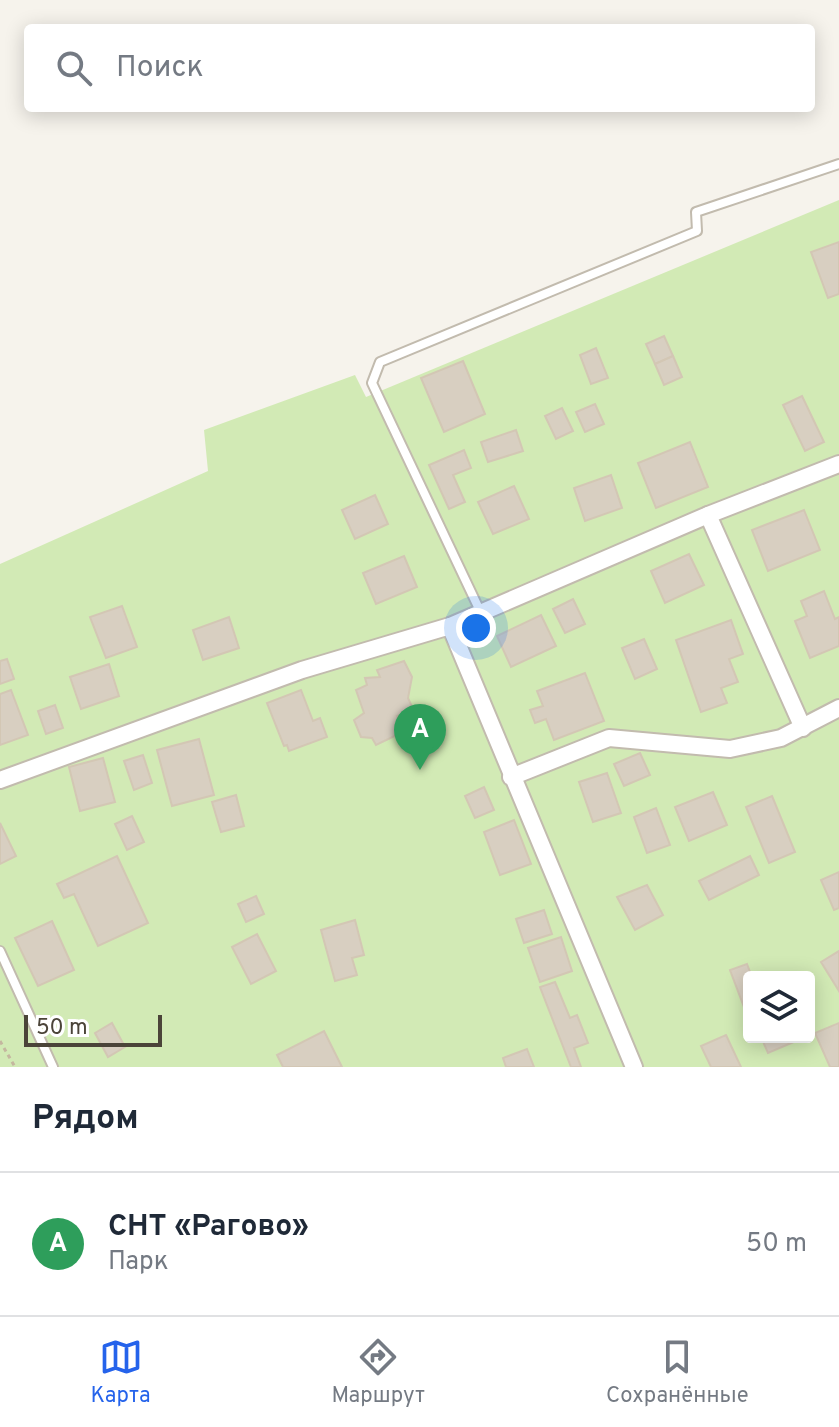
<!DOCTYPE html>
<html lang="ru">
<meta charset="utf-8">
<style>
body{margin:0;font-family:Overpass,sans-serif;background:#f2f2f3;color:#1f2937}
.controls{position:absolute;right:24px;bottom:24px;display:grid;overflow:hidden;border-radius:8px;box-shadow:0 4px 20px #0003}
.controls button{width:72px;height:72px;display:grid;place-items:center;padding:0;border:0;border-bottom:2px solid #e0e1e3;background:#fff;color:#1f2937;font:40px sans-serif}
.scale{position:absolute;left:24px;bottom:20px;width:138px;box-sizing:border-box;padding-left:8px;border:4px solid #4b4439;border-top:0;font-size:22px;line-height:28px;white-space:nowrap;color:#4b4439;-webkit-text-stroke:6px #fff;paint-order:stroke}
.you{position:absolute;left:476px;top:628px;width:28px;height:28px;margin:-20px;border:6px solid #fff;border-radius:50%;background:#1a73e8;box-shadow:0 0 0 12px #1a73e833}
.badge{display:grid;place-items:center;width:52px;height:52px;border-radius:50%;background:#2563eb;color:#fff;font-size:26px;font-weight:700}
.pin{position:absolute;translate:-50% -66px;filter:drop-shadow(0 2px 4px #0008)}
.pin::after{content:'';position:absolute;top:42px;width:28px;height:24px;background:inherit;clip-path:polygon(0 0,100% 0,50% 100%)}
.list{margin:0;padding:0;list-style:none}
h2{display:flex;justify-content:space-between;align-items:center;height:104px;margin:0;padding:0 32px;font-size:34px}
h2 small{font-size:26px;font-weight:400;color:#747a83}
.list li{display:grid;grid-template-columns:52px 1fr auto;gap:24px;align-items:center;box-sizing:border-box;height:144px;padding:0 32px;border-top:2px solid #e0e1e3}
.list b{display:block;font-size:30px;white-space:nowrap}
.list p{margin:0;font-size:26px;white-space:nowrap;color:#747a83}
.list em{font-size:26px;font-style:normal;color:#747a83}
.icon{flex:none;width:44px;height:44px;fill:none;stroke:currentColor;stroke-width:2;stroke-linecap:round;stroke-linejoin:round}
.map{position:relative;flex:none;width:839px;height:1067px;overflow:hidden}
.search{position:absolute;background:#fff;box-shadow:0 4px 20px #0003;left:24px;right:24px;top:24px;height:88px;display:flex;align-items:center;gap:20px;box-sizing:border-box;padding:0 28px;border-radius:8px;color:#747a83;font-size:30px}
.sheet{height:248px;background:#fff}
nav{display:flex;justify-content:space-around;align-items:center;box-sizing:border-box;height:112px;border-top:2px solid #e0e1e3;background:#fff;font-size:22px;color:#747a83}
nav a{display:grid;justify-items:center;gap:4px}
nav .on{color:#2563eb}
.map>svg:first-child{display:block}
.green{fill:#d2eab5;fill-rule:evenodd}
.building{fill:#d8cfc1;stroke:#d3c7b4;stroke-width:2}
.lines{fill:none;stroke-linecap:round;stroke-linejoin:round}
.service-casing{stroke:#c2bbae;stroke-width:12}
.minor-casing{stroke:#c2bbae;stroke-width:20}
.path{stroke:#c4b79f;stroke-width:3;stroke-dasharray:4 4;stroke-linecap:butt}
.service{stroke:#fff;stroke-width:8}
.minor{stroke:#fff;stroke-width:16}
</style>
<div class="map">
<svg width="839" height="1067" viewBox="0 0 839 1067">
<rect width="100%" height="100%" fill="#f6f3ec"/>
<path class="green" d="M839 200V1067H0V564L208 471 204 430 355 375 366 397ZM749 977H809V1037H749Z"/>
<g class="building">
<path d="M839 242V294L828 298 811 252Z"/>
<path d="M664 336 673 356 655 364 646 344Z"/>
<path d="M596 348 608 378 591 384 580 355Z"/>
<path d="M673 356 682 377 664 385 655 364Z"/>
<path d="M463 361 485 414 444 432 421 378Z"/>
<path d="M802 396 824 442 805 451 783 405Z"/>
<path d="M595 404 604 424 585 432 576 412Z"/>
<path d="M562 408 573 431 556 439 545 416Z"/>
<path d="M516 430 523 451 488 462 481 442Z"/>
<path d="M690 442 708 487 656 508 638 463Z"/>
<path d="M464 450 471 468 453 475 465 502 449 509 429 465Z"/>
<path d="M611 475 622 508 585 521 574 488Z"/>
<path d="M514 486 529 519 493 534 478 502Z"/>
<path d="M375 495 388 524 355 539 342 510Z"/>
<path d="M804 510 820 550 768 571 752 530Z"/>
<path d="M689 554 704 585 665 603 651 571Z"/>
<path d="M404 556 417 587 376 604 363 573Z"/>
<path d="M824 591 835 619 839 617V646L810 658 795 621 807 616 801 601Z"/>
<path d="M573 599 585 624 565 633 553 609Z"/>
<path d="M122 606 137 647 106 658 90 617Z"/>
<path d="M541 615 556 646 511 667 497 636Z"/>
<path d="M229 617 239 648 203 660 193 630Z"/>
<path d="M731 620 743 654 729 659 738 682 721 688 727 703 701 712 676 640Z"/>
<path d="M644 639 657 669 635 679 622 648Z"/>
<path d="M7 659 14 679 0 684V661Z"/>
<path d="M404 661 412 677 408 698 414 711 397 716 403 732 376 745 372 738 361 737 354 720 364 713 356 690 367 685 365 678 380 677 377 670Z"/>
<path d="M109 664 119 696 81 709 70 677Z"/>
<path d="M585 673 604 721 554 740 546 719 535 723 530 710 543 706 537 691Z"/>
<path d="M11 690 28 735 0 745V694Z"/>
<path d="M301 690 313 721 320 718 327 737 289 751 287 745 284 746 267 703Z"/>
<path d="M55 705 63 728 46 734 38 711Z"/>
<path d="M199 739 214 795 172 806 157 750Z"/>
<path d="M640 753 650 775 624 786 614 764Z"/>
<path d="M143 755 152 783 134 790 124 761Z"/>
<path d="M103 758 115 802 80 811 69 767Z"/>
<path d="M607 773 621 813 593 822 579 782Z"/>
<path d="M484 787 494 810 475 818 465 796Z"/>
<path d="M713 792 727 825 689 841 675 807Z"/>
<path d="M236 795 244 826 221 832 212 802Z"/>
<path d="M772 796 795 852 769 863 746 807Z"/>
<path d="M656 808 670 845 647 853 634 817Z"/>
<path d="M132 816 144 842 127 850 115 824Z"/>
<path d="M514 820 531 864 500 875 484 832Z"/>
<path d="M0 823 16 856 0 864Z"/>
<path d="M117 856 148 923 98 946 74 894 64 898 57 884Z"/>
<path d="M750 856 759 875 709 900 699 881Z"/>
<path d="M839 872V908L834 910 821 880Z"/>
<path d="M647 885 663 915 635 930 617 897Z"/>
<path d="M256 896 264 914 246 922 238 904Z"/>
<path d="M544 910 552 934 524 943 516 919Z"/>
<path d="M355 920 364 955 352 958 357 975 335 981 321 930Z"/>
<path d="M52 921 74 970 38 986 15 938Z"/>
<path d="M257 934 276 971 251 984 232 947Z"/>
<path d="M561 937 572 971 540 982 528 948Z"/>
<path d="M839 951V991L821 962Z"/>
<path d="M747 964 752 977 749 1006 744 1007 730 970Z"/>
<path d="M555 982 570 1018 577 1015 588 1043 574 1048 581 1067H571L540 987Z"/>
<path d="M112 1023 125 1047 108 1057 95 1033Z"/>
<path d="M839 1023V1067H830L815 1033Z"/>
<path d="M324 1031 342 1067H283L277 1055Z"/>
<path d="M726 1035 741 1067H711L701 1046Z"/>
<path d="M761 1037H803V1038L768 1053Z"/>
<path d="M527 1049 534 1067H506L503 1058Z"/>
</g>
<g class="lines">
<g class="service-casing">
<g id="service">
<path d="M481 613 372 383 380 362 697 231 696 212 839 164"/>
<path d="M0 951 53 1067"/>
</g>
</g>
<g class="minor-casing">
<g id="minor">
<path d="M708 515 803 728"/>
<path d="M450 626 708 515 839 464"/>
<path d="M511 777 609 738 730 749 781 738 839 708"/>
<path d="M0 780 302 670 450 626 634 1067"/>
</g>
</g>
<path class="path" d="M0 1041 15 1067"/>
<use href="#service" class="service"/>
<use href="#minor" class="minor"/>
</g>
</svg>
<div class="controls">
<button><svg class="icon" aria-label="layers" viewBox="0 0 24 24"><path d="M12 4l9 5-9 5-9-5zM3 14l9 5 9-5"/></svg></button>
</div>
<div class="scale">50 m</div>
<div class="you"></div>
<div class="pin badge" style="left:420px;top:770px;background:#2e9e5b">A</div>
<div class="search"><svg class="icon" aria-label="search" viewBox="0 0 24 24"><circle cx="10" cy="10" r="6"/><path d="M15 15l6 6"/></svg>Поиск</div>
</div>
<section class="sheet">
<h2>Рядом<small></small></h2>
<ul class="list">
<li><span class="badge" style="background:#2e9e5b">A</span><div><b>СНТ «Рагово»</b><p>Парк</p></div><em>50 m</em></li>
</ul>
</section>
<nav>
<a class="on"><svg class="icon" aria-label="map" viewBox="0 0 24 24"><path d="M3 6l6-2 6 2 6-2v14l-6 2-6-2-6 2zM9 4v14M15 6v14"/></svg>Карта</a>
<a><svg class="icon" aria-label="directions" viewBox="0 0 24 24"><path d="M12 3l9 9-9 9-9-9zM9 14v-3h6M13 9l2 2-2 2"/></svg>Маршрут</a>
<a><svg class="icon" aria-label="saved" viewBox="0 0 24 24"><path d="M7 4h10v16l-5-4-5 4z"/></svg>Сохранённые</a>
</nav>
